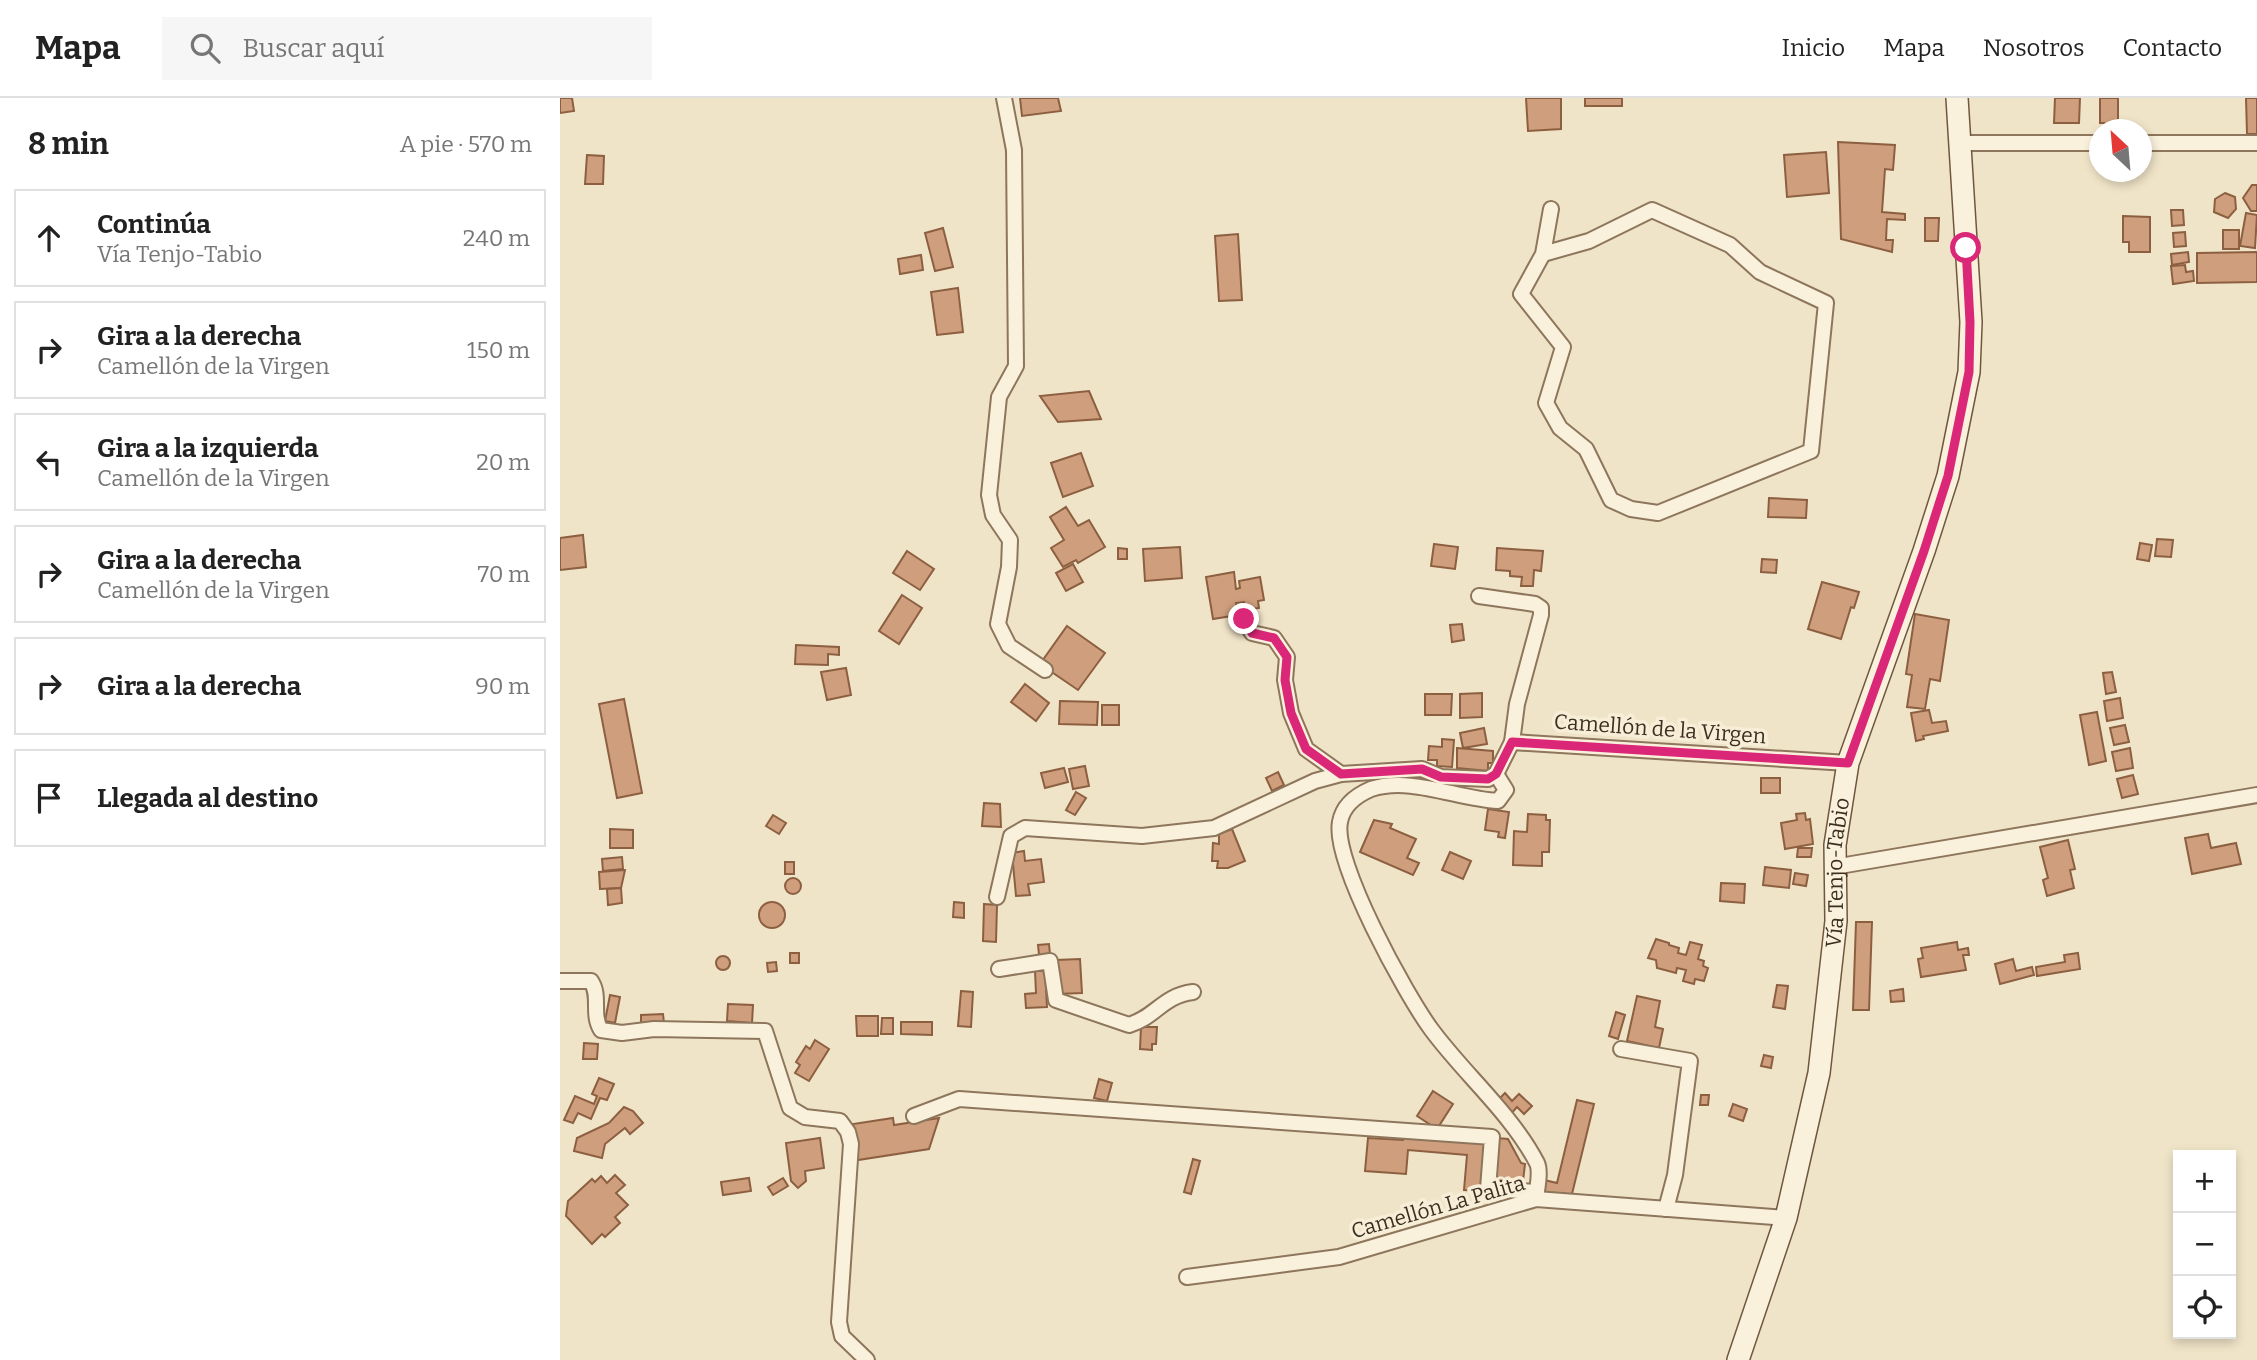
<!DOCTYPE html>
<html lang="es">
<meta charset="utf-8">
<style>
body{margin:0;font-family:Bitter,serif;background:#f6f6f6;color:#222}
.controls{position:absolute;right:21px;bottom:21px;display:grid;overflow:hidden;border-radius:0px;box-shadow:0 4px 10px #0003}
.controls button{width:63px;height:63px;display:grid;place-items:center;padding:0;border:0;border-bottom:2px solid #e0e0e0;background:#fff;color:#222;font:35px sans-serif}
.compass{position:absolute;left:1529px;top:21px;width:63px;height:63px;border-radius:50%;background:#fff;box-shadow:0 4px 10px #0003;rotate:334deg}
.stop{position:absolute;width:21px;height:21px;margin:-16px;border:5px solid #db2777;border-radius:50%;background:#fff}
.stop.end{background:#db2777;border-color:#fff;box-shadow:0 2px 7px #0008}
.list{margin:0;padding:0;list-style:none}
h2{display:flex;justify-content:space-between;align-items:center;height:91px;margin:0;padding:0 28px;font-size:30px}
h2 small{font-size:23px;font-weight:400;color:#767676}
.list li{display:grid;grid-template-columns:46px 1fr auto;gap:21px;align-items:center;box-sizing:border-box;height:98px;margin:0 14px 14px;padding:0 14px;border:2px solid #e0e0e0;border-radius:0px}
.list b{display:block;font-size:26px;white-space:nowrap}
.list p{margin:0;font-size:23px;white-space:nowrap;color:#767676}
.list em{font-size:23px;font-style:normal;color:#767676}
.icon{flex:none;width:38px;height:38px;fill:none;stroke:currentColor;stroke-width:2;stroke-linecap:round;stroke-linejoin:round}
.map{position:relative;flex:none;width:1697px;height:1262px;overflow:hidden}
header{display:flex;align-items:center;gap:42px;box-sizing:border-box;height:98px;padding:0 35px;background:#fff;border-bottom:2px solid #e0e0e0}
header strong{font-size:33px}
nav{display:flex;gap:38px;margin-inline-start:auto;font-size:24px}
.search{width:490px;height:63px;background:#f6f6f6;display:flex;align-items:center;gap:18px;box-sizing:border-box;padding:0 24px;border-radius:0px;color:#767676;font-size:26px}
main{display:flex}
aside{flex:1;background:#fff}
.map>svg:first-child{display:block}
.building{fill:#cf9f7d;stroke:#8d5f41;stroke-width:2}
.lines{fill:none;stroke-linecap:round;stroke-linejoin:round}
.minor-casing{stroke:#8d765c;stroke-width:18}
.secondary-casing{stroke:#6f573f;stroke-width:24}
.minor{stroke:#faf1dc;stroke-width:14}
.secondary{stroke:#faf1dc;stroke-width:21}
.route{stroke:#db2777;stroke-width:9}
.labels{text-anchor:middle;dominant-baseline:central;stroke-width:7;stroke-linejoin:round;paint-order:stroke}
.street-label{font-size:21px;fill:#3d2e20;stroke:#f7eed8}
</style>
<header>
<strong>Mapa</strong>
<div class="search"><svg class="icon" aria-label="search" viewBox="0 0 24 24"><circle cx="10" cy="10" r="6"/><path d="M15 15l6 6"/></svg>Buscar aquí</div>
<nav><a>Inicio</a><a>Mapa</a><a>Nosotros</a><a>Contacto</a></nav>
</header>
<main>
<aside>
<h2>8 min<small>A pie · 570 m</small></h2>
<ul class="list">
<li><svg class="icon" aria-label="ahead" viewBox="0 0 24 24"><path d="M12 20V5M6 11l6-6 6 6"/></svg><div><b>Continúa</b><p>Vía Tenjo-Tabio</p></div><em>240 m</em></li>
<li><svg class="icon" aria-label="right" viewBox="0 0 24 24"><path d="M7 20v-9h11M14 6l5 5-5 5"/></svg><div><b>Gira a la derecha</b><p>Camellón de la Virgen</p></div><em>150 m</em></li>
<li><svg class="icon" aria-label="left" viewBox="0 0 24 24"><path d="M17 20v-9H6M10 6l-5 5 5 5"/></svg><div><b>Gira a la izquierda</b><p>Camellón de la Virgen</p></div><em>20 m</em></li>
<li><svg class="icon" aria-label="right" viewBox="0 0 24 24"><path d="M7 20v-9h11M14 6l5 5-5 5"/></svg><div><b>Gira a la derecha</b><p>Camellón de la Virgen</p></div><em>70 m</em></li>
<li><svg class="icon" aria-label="right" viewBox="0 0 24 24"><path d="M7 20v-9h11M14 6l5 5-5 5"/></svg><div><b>Gira a la derecha</b></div><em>90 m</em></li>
<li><svg class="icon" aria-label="arrive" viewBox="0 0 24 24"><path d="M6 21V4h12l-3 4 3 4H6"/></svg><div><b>Llegada al destino</b></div></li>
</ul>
</aside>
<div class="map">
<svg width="1697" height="1262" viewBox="0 0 1697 1262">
<rect width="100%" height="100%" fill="#f0e4c8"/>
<g class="building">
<path d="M0 0H12L14 13 0 15Z"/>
<path d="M460 0H498L501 13 462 18Z"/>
<path d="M966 0H1001V31L968 33Z"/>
<rect x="1025" y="0" width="37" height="8"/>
<path d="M1495 0H1520L1519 25H1494Z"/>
<rect x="1540" y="0" width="18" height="25"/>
<path d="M1686 0H1697V36H1687Z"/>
<path d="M1278 44 1335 47 1333 72 1325 71 1322 114 1345 116V122L1327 121 1326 142H1333L1332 154 1281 141Z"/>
<path d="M1266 54 1269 95 1227 99 1224 57Z"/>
<path d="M27 57 44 58 43 86H25Z"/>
<path d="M1692 87H1697V113H1691L1683 100Z"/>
<path d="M1665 95 1675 99 1676 111 1668 120 1654 114 1655 101Z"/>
<path d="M1611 112H1623L1624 127 1612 128Z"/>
<path d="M1686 115 1697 117 1695 150 1680 148Z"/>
<path d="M1563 118 1590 119V154H1569V144H1563Z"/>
<path d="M1365 120H1379L1378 143H1365Z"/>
<path d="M383 130 393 169 375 173 365 135Z"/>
<rect x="1663" y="132" width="16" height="19"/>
<path d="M1625 134 1626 148 1614 149 1613 135Z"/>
<path d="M678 136 682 202 659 203 655 138Z"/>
<path d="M1628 154 1629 164 1612 167 1611 156Z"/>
<path d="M1697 154V184L1637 185V155Z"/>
<path d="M361 157 363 172 340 176 338 161Z"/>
<path d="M1625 167 1626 174 1633 173 1634 183 1613 186 1611 168Z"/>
<path d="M398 190 403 234 377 237 371 194Z"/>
<path d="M529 293 541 321 498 324 480 298Z"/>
<path d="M521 355 533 388 503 399 491 365Z"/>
<path d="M1209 400 1247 402 1246 420 1208 419Z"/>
<path d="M506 409 518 428 529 422 545 449 518 465 516 462 503 469 491 450 504 442 490 419Z"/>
<path d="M23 437 26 469 0 472V440Z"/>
<path d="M1597 441 1613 442 1611 459 1595 458Z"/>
<path d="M1580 445 1592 447 1589 463 1577 461Z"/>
<path d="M874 446 898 449 895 471 871 468Z"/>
<path d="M620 449 622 480 585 483 583 451Z"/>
<path d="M558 450 567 451V461H558Z"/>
<path d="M937 450 983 453 981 473 974 472 973 488H961L962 479 950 478V473L936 472Z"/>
<path d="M347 453 374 471 360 492 333 475Z"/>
<path d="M1202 461 1217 462 1216 475 1201 474Z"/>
<path d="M513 466 523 484 506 493 496 475Z"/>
<path d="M674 474 676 491 680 490 679 483 700 479 704 502 698 503 699 510 685 512 684 504 676 505 678 517 653 521 646 479Z"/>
<path d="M1262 484 1299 494 1294 510 1291 509 1281 541 1248 531Z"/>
<path d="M342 497 362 510 339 546 319 533Z"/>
<path d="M1355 516 1389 522 1380 583 1370 581 1365 611 1347 609 1352 577 1346 576Z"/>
<path d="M902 526 904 542 892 544 890 527Z"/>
<path d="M507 528 545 555 518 592 480 566Z"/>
<path d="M236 547 279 549V557L268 556V567L235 566Z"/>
<path d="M286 570 291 597 267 602 261 574Z"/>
<path d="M1552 574 1556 594 1546 596 1543 575Z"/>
<path d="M465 586 489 605 476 623 451 604Z"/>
<path d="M922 595V619L900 620V596Z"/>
<path d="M865 596H892L891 617H865Z"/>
<path d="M1560 600 1563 620 1547 623 1544 603Z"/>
<path d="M64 601 82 695 57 700 39 606Z"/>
<path d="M500 603 538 604 537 627 499 626Z"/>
<rect x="542" y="607" width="17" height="20"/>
<path d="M1369 612 1372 625 1386 623 1388 633 1363 638 1364 641 1356 643 1351 615Z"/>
<path d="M1537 614 1546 663 1529 667 1520 617Z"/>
<path d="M1565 627 1569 644 1554 647 1550 630Z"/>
<path d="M924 630 927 646 903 650 900 635Z"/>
<path d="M882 641 894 642 892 669 877 668V662H868L869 648 882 649Z"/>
<path d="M897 650 933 653V665H928V673L897 670Z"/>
<path d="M1570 650 1573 670 1556 673 1552 654Z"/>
<path d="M525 668 529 688 513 691 509 671Z"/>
<path d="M504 670 508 684 485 690 481 675Z"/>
<path d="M718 674 724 687 712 693 706 680Z"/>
<path d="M1573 677 1578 696 1562 700 1557 681Z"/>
<rect x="1201" y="680" width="19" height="15"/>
<path d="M516 694 526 700 515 717 506 712Z"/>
<path d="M424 705 440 706 441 729 422 728Z"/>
<path d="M928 711 949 714 945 740 938 739 939 734 925 732Z"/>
<path d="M1245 715 1246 722 1250 721 1253 746 1225 751 1221 725 1237 722 1236 716Z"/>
<path d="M968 716 986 717V722H990L989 754H982V768L953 767 954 733 967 734Z"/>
<path d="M213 717 226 725 219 736 206 728Z"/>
<path d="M814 722 832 726 830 730 856 741 847 760 859 765 853 777 800 754Z"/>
<path d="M50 731 73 732V750H50Z"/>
<path d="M672 731 685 763 668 770H657L658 763H652L653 745 659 746V736Z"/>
<path d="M1648 736 1651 750 1676 745 1681 766 1632 776 1625 740Z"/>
<path d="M1508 742 1515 771 1510 772 1514 790 1487 798 1483 782 1488 780 1480 749Z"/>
<path d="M1238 750H1252L1251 759H1237Z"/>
<path d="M464 753 465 763 481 761 484 784 468 786 470 797 456 798 452 755Z"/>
<path d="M890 754 911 763 903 781 882 772Z"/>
<path d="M62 759 63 771 43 773 42 761Z"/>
<rect x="225" y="764" width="9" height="12"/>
<path d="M1205 769 1231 772 1229 790 1203 787Z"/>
<path d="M65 772 61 790 40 791 39 774Z"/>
<path d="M1235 775 1248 777 1246 788 1233 786Z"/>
<circle cx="233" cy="788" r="8"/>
<path d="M1161 785 1185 786 1184 805 1160 803Z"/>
<path d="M61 790 62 805 48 807 47 791Z"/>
<circle cx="212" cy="817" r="13"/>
<path d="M394 804 404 805V820L393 819Z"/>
<path d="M424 806 437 807 436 844 423 843Z"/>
<path d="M1296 824H1312L1309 912H1293Z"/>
<path d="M1096 841 1109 845V847L1119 850 1118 855 1126 857 1130 844 1142 847 1138 861 1144 863 1143 868 1148 870 1144 883 1135 881 1134 886 1123 883 1126 872 1117 870 1116 875 1097 870 1096 862 1088 860Z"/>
<path d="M1397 844 1398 852 1408 850 1409 857H1403L1406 872 1361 879 1358 861 1363 860 1361 850Z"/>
<path d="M489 846 490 856 479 857 478 847Z"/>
<rect x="230" y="855" width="9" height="10"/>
<path d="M1518 855 1520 871 1477 878 1476 869 1505 864 1504 857Z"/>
<circle cx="163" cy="865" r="7"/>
<path d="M520 861 522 895 497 896 496 862Z"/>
<path d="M1453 861 1456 873 1472 869 1474 877 1440 886 1435 866Z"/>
<path d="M216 864 217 873 208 874 207 865Z"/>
<path d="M475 873H485L487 909 466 910 465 896 476 895Z"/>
<path d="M1217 887 1228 888 1225 911 1213 909Z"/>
<path d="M1343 891 1344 903 1331 904 1330 893Z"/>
<path d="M401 893 413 894 411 929 398 928Z"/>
<path d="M50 897 60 899 55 925 45 923Z"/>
<path d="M1077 898 1100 903 1095 929 1103 931 1099 950 1067 943Z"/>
<path d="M168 906 193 907 192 925 167 923Z"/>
<path d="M1056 914 1065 917 1058 941 1049 938Z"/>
<path d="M103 916 104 925 81 926V917Z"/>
<path d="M296 918H318V938H297Z"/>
<path d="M322 920H333V936H321Z"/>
<path d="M341 924H372V937L341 936Z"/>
<path d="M581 929H597L596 946H592V952L580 951Z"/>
<path d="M255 942 269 951 249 983 235 975 240 967 236 964 246 948 250 951Z"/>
<path d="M24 945 38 946 37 961H23Z"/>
<path d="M1204 957 1213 959 1211 970 1201 968Z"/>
<path d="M39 980 54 986 47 1002 40 1000 31 1021 18 1015 13 1025 4 1022 15 998 34 1006 37 998 32 996Z"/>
<path d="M539 981 552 985 547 1003 534 1000Z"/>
<path d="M873 993 893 1006 877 1031 857 1018Z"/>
<path d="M945 995 952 1003 959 996 972 1008 964 1016 957 1009 949 1018 935 1005Z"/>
<path d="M1141 997H1149L1148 1007H1140Z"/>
<path d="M1017 1002 1034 1006 1011 1100 981 1093 984 1082 997 1085Z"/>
<path d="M1173 1006 1187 1011 1183 1023 1169 1018Z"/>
<path d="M64 1009 73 1013 83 1025 70 1036 65 1030 45 1046 42 1060 14 1053 17 1040 49 1025Z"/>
<path d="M333 1020 334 1027 379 1020 369 1051 298 1062 293 1026Z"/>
<path d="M844 1036 925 1043 920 1093 904 1092 907 1057 848 1052 846 1076 805 1073 808 1040 843 1042Z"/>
<path d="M260 1040 264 1070 245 1073 246 1083 238 1090 231 1083 226 1045Z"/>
<path d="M936 1040 948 1041 961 1065 965 1066 962 1092 930 1088Z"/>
<path d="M633 1061 640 1063 631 1096 624 1094Z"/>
<path d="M55 1077 65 1087 56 1095 68 1107 55 1119 60 1125 45 1139 42 1136 32 1146 6 1118 8 1103 32 1081 35 1084 41 1078 47 1085Z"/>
<path d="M189 1080 191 1093 163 1097 161 1084Z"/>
<path d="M223 1080 228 1088 213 1097 208 1089Z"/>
</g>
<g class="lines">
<g class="minor-casing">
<g id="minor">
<path d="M444 0 454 52 456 268 439 299 429 397 433 417 450 442 449 469 438 526 449 548 485 572"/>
<path d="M1400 45H1540"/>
<path d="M1582 45H1697"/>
<path d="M983 156 1029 143 1092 112 1170 147 1200 174 1266 205 1251 353 1098 415 1071 411 1051 402 1026 351 1000 330 986 305 1003 249 961 196 983 156 991 111"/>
<path d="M684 521 692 535 714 540 727 559 725 582 731 615 746 651 781 676"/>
<path d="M952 644 1288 665"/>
<path d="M936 676 946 692 938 703C897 701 851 678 811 691 797 697 783 707 780 724 772 763 846 897 871 931 904 976 951 1015 977 1065 981 1073 977 1091 976 1101"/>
<path d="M1274 769 1697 697"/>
<path d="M437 799 451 738 465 730 582 738 654 730 755 683 781 676 862 671 881 679 928 681 936 676 952 644 957 606 981 517V510L975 506 919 498"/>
<path d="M439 871 490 863 496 902 569 927C596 919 602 898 633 894"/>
<path d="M0 883H31C41 898 31 916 41 932L62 935 94 931 205 933 230 1010 245 1019 280 1023 288 1034 291 1046 279 1224 282 1238 307 1262"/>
<path d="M1061 951 1130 963 1115 1077 1106 1111"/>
<path d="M354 1018 399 1001 932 1039 928 1091 977 1094"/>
<path d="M627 1179 779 1159 976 1101 1226 1120"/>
</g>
</g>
<g class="secondary-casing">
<g id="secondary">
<path id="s1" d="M1178 1262 1226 1120 1259 975 1276 823 1275 747 1288 665 1364 453 1388 378 1409 274 1411 224 1397 0"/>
</g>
</g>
<use href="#minor" class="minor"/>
<use href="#secondary" class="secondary"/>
</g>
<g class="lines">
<path class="route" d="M684 521 692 535 714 540 727 559 725 582 731 615 746 651 781 676 862 671 881 679 928 681 936 676 952 644 1288 665 1364 453 1388 378 1409 274 1410 224 1406 150"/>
</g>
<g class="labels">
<g class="street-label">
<text transform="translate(1100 631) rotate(4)">Camellón de la Virgen</text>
<text stroke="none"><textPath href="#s1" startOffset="500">Vía Tenjo-Tabio</textPath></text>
<text transform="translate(878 1109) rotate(-16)">Camellón La Palita</text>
</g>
</g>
</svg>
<div class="controls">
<button>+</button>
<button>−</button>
<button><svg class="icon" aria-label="locate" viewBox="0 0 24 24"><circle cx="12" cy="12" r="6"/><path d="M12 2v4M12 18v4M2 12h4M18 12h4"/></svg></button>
</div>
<svg class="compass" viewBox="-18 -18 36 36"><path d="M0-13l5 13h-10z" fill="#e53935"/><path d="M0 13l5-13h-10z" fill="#767676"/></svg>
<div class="stop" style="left:1406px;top:150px"></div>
<div class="stop end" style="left:684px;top:521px"></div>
</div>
</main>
